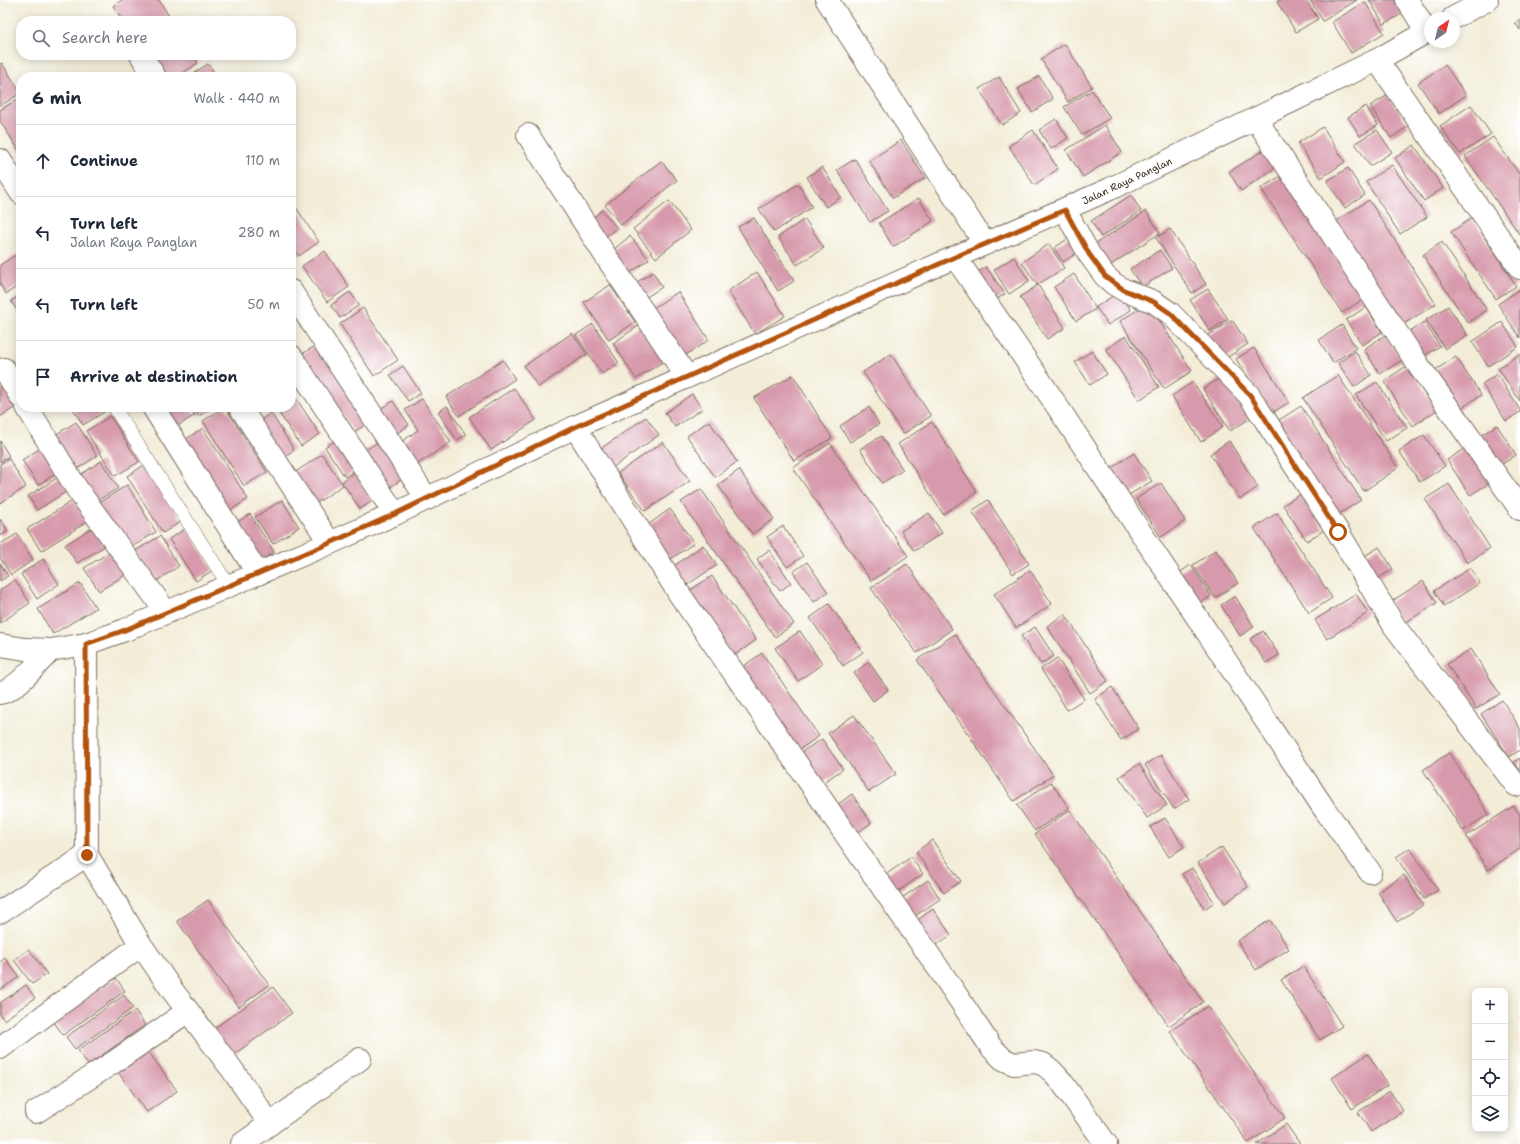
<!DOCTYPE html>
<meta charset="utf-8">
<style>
body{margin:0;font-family:"Shantell Sans",sans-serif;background:#f2f2f3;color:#1f2937}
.controls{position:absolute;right:12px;bottom:12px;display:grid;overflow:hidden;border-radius:8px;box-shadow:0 2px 10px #0003}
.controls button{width:36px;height:36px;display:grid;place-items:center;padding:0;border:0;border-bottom:1px solid #e0e1e3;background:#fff;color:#1f2937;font:20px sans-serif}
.compass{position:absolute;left:1424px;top:12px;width:36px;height:36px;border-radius:50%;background:#fff;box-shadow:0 2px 10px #0003;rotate:35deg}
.stop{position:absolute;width:12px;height:12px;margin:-9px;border:3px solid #b45309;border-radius:50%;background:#fff}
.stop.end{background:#b45309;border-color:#fff;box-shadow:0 1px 4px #0008}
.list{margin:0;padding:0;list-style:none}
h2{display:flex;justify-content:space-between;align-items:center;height:52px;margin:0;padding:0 16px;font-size:17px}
h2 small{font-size:13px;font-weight:400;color:#747a83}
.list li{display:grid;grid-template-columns:26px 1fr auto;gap:12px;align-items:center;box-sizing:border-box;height:72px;padding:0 16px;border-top:1px solid #e0e1e3}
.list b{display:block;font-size:15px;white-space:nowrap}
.list p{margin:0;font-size:13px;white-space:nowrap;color:#747a83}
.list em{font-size:13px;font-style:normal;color:#747a83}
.icon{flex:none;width:22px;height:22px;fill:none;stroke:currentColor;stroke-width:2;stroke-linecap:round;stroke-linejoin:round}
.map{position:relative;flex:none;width:1520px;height:1144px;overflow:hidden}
.search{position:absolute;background:#fff;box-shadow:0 2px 10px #0003;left:16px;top:16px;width:280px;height:44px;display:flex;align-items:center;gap:10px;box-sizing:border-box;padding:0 14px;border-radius:16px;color:#747a83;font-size:15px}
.panel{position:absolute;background:#fff;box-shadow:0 2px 10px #0003;left:16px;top:72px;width:280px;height:340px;border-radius:16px}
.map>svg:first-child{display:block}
.building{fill:#d79aac}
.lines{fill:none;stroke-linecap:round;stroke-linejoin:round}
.lane-casing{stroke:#7b6e5f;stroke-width:14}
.street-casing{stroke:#7b6e5f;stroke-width:24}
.secondary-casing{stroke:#7b6e5f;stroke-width:24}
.lane{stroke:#fff;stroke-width:13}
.street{stroke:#fff;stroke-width:22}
.secondary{stroke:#fff;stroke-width:22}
.route{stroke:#b45309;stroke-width:5}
.labels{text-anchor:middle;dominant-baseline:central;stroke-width:3;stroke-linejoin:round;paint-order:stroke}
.street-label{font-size:10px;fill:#3b2a1e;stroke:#fff}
</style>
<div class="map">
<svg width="1520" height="1144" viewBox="0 0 1520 1144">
<rect width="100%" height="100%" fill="#fff"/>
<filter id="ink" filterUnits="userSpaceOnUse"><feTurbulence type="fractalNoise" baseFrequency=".025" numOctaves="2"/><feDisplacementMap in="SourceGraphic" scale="8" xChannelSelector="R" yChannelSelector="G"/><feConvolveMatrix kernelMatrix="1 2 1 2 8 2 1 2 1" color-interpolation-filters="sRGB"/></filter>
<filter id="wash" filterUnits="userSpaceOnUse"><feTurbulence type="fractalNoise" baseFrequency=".012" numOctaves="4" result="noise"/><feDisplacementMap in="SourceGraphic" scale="16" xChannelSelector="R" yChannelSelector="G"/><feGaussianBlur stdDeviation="0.9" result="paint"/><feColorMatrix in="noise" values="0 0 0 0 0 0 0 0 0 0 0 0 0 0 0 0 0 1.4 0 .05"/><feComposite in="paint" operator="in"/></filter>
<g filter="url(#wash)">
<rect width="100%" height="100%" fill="#f3edd8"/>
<g id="blocks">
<g class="building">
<path d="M122 0H159L169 16 161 21H123L113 6Z"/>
<path d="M1280 0H1306L1318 19 1296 32 1277 2Z"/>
<path d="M1310 0H1357L1323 21Z"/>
<path d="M1369 0H1398L1405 12 1384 24Z"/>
<path d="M1365 2 1384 33 1351 53 1332 22Z"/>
<path d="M1520 19V30L1515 23Z"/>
<path d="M1065 44 1092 87 1068 102 1041 59Z"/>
<path d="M143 55H193L198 63 177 77H158Z"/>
<path d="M2 63 21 93 0 106V64Z"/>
<path d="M208 64 217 77H188Z"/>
<path d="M1445 65 1466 95 1439 114 1418 83Z"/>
<path d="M1039 76 1053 99 1032 112 1018 89Z"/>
<path d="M999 77 1021 113 1002 125 979 89Z"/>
<path d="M1092 90 1110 118 1082 135 1064 107Z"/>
<path d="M1388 95 1409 126 1391 138 1370 106Z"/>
<path d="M21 97V152H20L0 121V110Z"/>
<path d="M1471 105 1491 134 1460 154 1440 126Z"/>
<path d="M1366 106 1378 125 1360 136 1348 117Z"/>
<path d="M1056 119 1068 138 1051 149 1039 130Z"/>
<path d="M1105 125 1122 152 1083 177 1066 150Z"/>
<path d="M1323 127 1345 162 1321 178 1298 143Z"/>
<path d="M1033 130 1058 169 1034 185 1009 146Z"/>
<path d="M1377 130 1392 152 1370 166 1355 143Z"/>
<path d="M1493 137 1520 175V235L1465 156Z"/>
<path d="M901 140 925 178 893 198 869 161Z"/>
<path d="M1414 145 1443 188 1424 201 1395 158Z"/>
<path d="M1267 148 1278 166 1241 191 1229 172Z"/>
<path d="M855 159 888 211 870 222 837 170Z"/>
<path d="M661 161 677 180 621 225 605 205Z"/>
<path d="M1392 165 1427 217 1400 234 1366 182Z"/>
<path d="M822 167 841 197 826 207 807 177Z"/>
<path d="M1348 168 1365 195 1345 208 1327 181Z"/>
<path d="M1284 174 1365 298 1342 313 1261 188Z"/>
<path d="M798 184 812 207 774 232 759 209Z"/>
<path d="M1131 195 1141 211 1101 237 1091 221Z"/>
<path d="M919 198 933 221 893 247 879 223Z"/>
<path d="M291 200 319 242 299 256 291 244Z"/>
<path d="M1369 200 1436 304 1397 328 1330 225Z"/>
<path d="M669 201 691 230 656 258 633 229Z"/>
<path d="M602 210 617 228 602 239 589 221Z"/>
<path d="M1146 211 1160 233 1109 266 1095 244Z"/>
<path d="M754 218 794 281 778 291 738 227Z"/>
<path d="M1472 218 1516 286 1496 299 1451 232Z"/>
<path d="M805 219 824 248 797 265 778 237Z"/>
<path d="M1170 229 1206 284 1192 293 1156 238Z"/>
<path d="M630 236 649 259 630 273 613 250Z"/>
<path d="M1072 236 1081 250 1063 262 1054 248Z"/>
<path d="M1442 242 1487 310 1468 323 1423 255Z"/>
<path d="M1049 244 1064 268 1037 285 1022 262Z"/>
<path d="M1160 250 1172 268 1142 287 1130 269Z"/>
<path d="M325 251 349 287 327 302 302 266Z"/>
<path d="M21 252V284L6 294 0 284V265Z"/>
<path d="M1014 257 1029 281 1009 294 994 270Z"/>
<path d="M986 267 1005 294 991 303 973 275Z"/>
<path d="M653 272 662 287 642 300 632 285Z"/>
<path d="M757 272 785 316 755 334 728 291Z"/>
<path d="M1074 274 1096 309 1076 321 1054 287Z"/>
<path d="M610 285 635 322 609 340 584 302Z"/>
<path d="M1038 285 1065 328 1047 339 1020 297Z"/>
<path d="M1208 289 1228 319 1210 331 1190 300Z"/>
<path d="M1520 289V338L1498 304Z"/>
<path d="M350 292 359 305 340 318 331 305Z"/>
<path d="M678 292 709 340 681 358 650 310Z"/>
<path d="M1119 292 1131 310 1108 325 1096 307Z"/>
<path d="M21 295V316L11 301Z"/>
<path d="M1148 303 1192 371 1164 389 1120 321Z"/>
<path d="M1448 306 1467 335 1445 349 1426 320Z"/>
<path d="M1366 307 1382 332 1362 345 1346 320Z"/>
<path d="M363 308 398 360 374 376 340 324Z"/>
<path d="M1232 320 1248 344 1223 360 1207 336Z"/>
<path d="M1424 322 1440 346 1421 358 1405 334Z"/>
<path d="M1502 322 1518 347 1488 366 1472 342Z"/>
<path d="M593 324 619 363 602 374 576 335Z"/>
<path d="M640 325 664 361 636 379 613 343Z"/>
<path d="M1342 325 1356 348 1333 363 1319 340Z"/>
<path d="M572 333 587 354 538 387 524 366Z"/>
<path d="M1385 335 1402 360 1380 374 1364 349Z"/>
<path d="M1126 336 1159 387 1139 400 1106 349Z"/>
<path d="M320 343 372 421 354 432 302 354Z"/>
<path d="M1254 348 1289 402 1272 413 1236 359Z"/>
<path d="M1092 351 1107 374 1090 385 1075 362Z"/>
<path d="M1355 351 1371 375 1354 387 1338 363Z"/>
<path d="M891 354 931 416 903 434 863 372Z"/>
<path d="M1520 354V401L1498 368Z"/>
<path d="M1456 357 1481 395 1457 411 1432 372Z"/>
<path d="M503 360 515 379 459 416 446 397Z"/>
<path d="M1408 365 1437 410 1413 426 1384 381Z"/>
<path d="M403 366 421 393 408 401 390 375Z"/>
<path d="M1226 374 1254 416 1230 431 1203 389Z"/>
<path d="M1497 374 1520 410V412L1506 421 1482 384Z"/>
<path d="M793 375 832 438 794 461 754 398Z"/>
<path d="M1338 375 1398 468 1364 491 1303 398Z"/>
<path d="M0 380 17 406 0 417Z"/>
<path d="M1193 382 1223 427 1201 442 1172 396Z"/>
<path d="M1377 382 1407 428 1386 441 1356 395Z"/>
<path d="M514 388 536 420 491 450 469 417Z"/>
<path d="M291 391 320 434 301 446 275 407H291Z"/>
<path d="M692 394 702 409 675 427 665 413Z"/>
<path d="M422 399 451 442 415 466 400 443 418 430 405 410Z"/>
<path d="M393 401 409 425 390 438 374 413Z"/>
<path d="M447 406 466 435 457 440 438 412Z"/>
<path d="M1301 406 1361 500 1336 516 1276 422Z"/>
<path d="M72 407H103L106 411 83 425Z"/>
<path d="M159 407H189L195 415 173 429Z"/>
<path d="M194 407H213L199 416Z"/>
<path d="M225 407 267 472 244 486 203 421Z"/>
<path d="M241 407H264L248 418Z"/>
<path d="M869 407 879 424 850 442 840 426Z"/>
<path d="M271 413 294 450 279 460 256 423Z"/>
<path d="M110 416 139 462 115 476 86 431Z"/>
<path d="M646 417 659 435 612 468 599 450Z"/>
<path d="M709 421 737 462 715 477 687 436Z"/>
<path d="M76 422 97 456 74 471 52 437Z"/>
<path d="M932 422 977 492 943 514 898 444Z"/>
<path d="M1497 425 1516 455 1495 469 1475 439Z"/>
<path d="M203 428 248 499 225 514 180 443Z"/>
<path d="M1424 435 1445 466 1420 482 1399 451Z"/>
<path d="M881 436 903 470 882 483 860 449Z"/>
<path d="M339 438 359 468 345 477 325 447Z"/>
<path d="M381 440 405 477 386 490 361 453Z"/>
<path d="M0 441 9 456 0 462Z"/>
<path d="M1229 441 1258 487 1240 499 1210 454Z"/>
<path d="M663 442 690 481 645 511 618 473Z"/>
<path d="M830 443 908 556 871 581 793 468Z"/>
<path d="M44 446 60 471 38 485 22 460Z"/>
<path d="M1466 448 1490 483 1470 495 1447 460Z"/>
<path d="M1134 453 1152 481 1124 498 1107 471Z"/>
<path d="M322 454 343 485 314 505 293 474Z"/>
<path d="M9 459 26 487 0 503V464Z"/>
<path d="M101 461 118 488 94 503 77 477Z"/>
<path d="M146 464 182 521 163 533 127 476Z"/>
<path d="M360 469 379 497 360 509 342 482Z"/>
<path d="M739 470 774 519 752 534 718 485Z"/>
<path d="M60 476 69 490 37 510 28 496Z"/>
<path d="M1161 483 1185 521 1161 537 1136 499Z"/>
<path d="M1449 484 1490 548 1467 563 1425 499Z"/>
<path d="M127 485 156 532 127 550 97 504Z"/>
<path d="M701 489 794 624 775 637 681 502Z"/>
<path d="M1301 494 1324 530 1307 541 1283 505Z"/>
<path d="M74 500 88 521 41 551 27 529Z"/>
<path d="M282 500 299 527 273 544 255 517Z"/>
<path d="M988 500 1029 564 1013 574 972 511Z"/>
<path d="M670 509 694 543 668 561 645 527Z"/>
<path d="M929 513 942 533 914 551 901 531Z"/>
<path d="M1277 513 1332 598 1309 613 1254 528Z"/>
<path d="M250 514 274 552 257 563 233 525Z"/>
<path d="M0 519 8 531 0 536Z"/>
<path d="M783 526 803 556 787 567 767 537Z"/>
<path d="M93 527 105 546 77 563 65 545Z"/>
<path d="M187 528 213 570 196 581 169 539Z"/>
<path d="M17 534 33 560 11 575 0 558V544Z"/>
<path d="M160 536 179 566 155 582 135 551Z"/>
<path d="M703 545 717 565 687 585 674 566Z"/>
<path d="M1379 547 1393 569 1374 581 1360 559Z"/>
<path d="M769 550 791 583 780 591 757 559Z"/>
<path d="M1216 550 1238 583 1215 598 1193 565Z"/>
<path d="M110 552 125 575 99 591 84 568Z"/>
<path d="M43 559 59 584 37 599 21 574Z"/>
<path d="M807 562 828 592 814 602 793 572Z"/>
<path d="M0 563 8 576 0 581Z"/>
<path d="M907 564 952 629 917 653 871 588Z"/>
<path d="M1191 565 1211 596 1196 606 1176 575Z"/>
<path d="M1470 568 1480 583 1444 606 1434 591Z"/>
<path d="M1030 570 1052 604 1016 628 994 594Z"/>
<path d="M712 576 756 640 731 658 686 593Z"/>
<path d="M15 580 30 603 0 623V590Z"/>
<path d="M1423 581 1437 603 1403 624 1389 603Z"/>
<path d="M80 583 96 608 53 634 38 609Z"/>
<path d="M1356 594 1368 613 1327 639 1315 620Z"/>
<path d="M1235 596 1254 627 1240 636 1221 605Z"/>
<path d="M829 604 863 652 843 666 810 618Z"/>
<path d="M1065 614 1108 681 1090 693 1047 626Z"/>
<path d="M1035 627 1054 656 1041 664 1021 636Z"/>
<path d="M800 631 822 664 798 681 775 648Z"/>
<path d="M1263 631 1279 655 1266 663 1250 639Z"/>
<path d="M955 634 1053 775 1014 801 917 660Z"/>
<path d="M1471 649 1500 694 1476 709 1447 664Z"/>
<path d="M762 653 819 736 795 753 738 670Z"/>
<path d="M1057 658 1084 699 1067 710 1041 669Z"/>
<path d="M869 662 888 690 873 701 854 673Z"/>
<path d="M1112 687 1139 729 1121 740 1095 699Z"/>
<path d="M1502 700 1520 728V750L1509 757 1481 714Z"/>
<path d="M854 715 896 774 869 792 828 733Z"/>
<path d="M822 739 843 769 818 786 797 755Z"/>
<path d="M1449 753 1489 814 1463 831 1423 770Z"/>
<path d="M1161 755 1189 799 1174 809 1145 765Z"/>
<path d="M1520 758V772L1514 762Z"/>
<path d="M1139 764 1167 805 1147 818 1119 777Z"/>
<path d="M1051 782 1069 808 1035 831 1017 805Z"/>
<path d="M852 794 871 823 853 836 833 808Z"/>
<path d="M1514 806 1520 815V849L1488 870 1466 836Z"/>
<path d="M1070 810 1203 1002 1169 1026 1035 834Z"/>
<path d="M1165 818 1184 847 1169 857 1150 827Z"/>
<path d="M932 840 961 881 944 893 916 852Z"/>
<path d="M1222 847 1248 887 1225 903 1198 863Z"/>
<path d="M1410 848 1438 890 1424 899 1396 857Z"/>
<path d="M911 857 923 874 893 895 881 878Z"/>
<path d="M1192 868 1214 902 1205 909 1182 874Z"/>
<path d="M1404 875 1423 905 1397 922 1378 892Z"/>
<path d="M928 880 940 899 909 920 896 902Z"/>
<path d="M208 900 269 985 239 1007 177 921Z"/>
<path d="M933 909 951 935 930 949 912 924Z"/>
<path d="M1270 920 1289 949 1256 970 1237 941Z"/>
<path d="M29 949 47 974 32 984 14 960Z"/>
<path d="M5 958 19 977 0 990V962Z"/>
<path d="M1303 966 1342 1026 1320 1040 1281 980Z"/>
<path d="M116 978 125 991 63 1035 54 1022Z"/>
<path d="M26 985 35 998 4 1020 0 1014V1003Z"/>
<path d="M273 987 292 1013 233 1055 213 1029Z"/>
<path d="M124 995 133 1008 75 1049 66 1037Z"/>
<path d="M1208 1006 1285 1118 1248 1143 1170 1031Z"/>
<path d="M135 1010 145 1025 88 1065 78 1050Z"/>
<path d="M145 1047 177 1091 147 1112 115 1068Z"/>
<path d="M1368 1054 1388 1085 1352 1109 1332 1078Z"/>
<path d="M1390 1091 1403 1111 1371 1132 1358 1112Z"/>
<path d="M1286 1124 1300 1144H1257Z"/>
</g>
</g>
</g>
<g filter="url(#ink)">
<use href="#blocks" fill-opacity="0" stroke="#7b6e5f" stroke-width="1"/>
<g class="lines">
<g class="lane-casing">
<path id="lane" d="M114 407 229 586"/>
</g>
<g class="street-casing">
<g id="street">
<path d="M827 0 985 244"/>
<path d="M1407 0 1427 32"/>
<path d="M141 55 155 77"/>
<path d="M1377 60 1520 268"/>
<path d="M1256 119 1419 366 1520 509"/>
<path d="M528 135 607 258 687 377"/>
<path d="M0 160 21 193"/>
<path d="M1065 210 1089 254 1105 276 1114 284 1124 290 1154 302 1170 313 1249 395 1338 532 1395 627 1516 785"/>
<path d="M955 257 1041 382 1325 810 1370 872"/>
<path d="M291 291 427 499"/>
<path d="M291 356 395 514"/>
<path d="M4 369 21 397"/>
<path d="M27 407 77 489 166 612"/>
<path d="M153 407 258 574"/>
<path d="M240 407 330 543"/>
<path d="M575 427 678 592 945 978 991 1047 1003 1059 1014 1064 1034 1062 1043 1064 1052 1071 1061 1081 1106 1144"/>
<path d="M86 644 87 855 141 945 172 990 231 1068 270 1124"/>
<path d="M0 693C17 690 38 662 51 650"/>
<path d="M0 912 87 855"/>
<path d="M0 1048 141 945"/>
<path d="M36 1112 114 1062 188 1011"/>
<path d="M242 1144 360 1059"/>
</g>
</g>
<g class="secondary-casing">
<g id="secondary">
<path d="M1453 18 1487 0"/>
<path d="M0 645 25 649 51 650 86 644 125 630 330 543 395 514 575 427 955 257 1110 189 1377 60 1430 30"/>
</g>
</g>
<use href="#lane" class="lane"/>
<use href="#street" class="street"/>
<use href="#secondary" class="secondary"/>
</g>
</g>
<g class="lines" filter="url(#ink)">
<path class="route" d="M87 855 86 644 125 630 330 543 395 514 575 427 955 257 1065 210 1089 254 1105 276 1124 290 1154 302 1170 313 1250 395 1338 532"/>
</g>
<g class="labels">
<g class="street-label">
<text transform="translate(1127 181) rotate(-25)">Jalan Raya Panglan</text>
</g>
</g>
</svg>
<div class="controls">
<button>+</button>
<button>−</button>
<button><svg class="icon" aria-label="locate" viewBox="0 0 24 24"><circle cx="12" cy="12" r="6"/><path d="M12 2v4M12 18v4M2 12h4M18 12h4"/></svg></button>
<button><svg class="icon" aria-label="layers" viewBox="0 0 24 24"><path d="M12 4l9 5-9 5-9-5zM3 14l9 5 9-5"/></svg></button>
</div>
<svg class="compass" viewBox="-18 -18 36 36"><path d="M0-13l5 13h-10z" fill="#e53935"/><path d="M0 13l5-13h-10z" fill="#747a83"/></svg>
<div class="stop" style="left:1338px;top:532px"></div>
<div class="stop end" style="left:87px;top:855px"></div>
<div class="search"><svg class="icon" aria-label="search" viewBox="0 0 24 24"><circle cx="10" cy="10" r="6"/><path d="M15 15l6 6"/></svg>Search here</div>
<section class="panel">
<h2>6 min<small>Walk · 440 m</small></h2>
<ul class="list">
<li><svg class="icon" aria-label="ahead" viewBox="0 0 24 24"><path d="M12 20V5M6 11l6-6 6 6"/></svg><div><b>Continue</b></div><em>110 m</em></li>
<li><svg class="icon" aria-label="left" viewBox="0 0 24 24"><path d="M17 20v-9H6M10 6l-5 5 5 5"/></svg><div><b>Turn left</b><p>Jalan Raya Panglan</p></div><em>280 m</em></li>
<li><svg class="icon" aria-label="left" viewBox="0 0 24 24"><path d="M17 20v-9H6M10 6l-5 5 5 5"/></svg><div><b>Turn left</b></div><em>50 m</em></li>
<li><svg class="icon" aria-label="arrive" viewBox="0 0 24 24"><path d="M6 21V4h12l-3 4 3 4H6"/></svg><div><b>Arrive at destination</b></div></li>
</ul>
</section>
</div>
